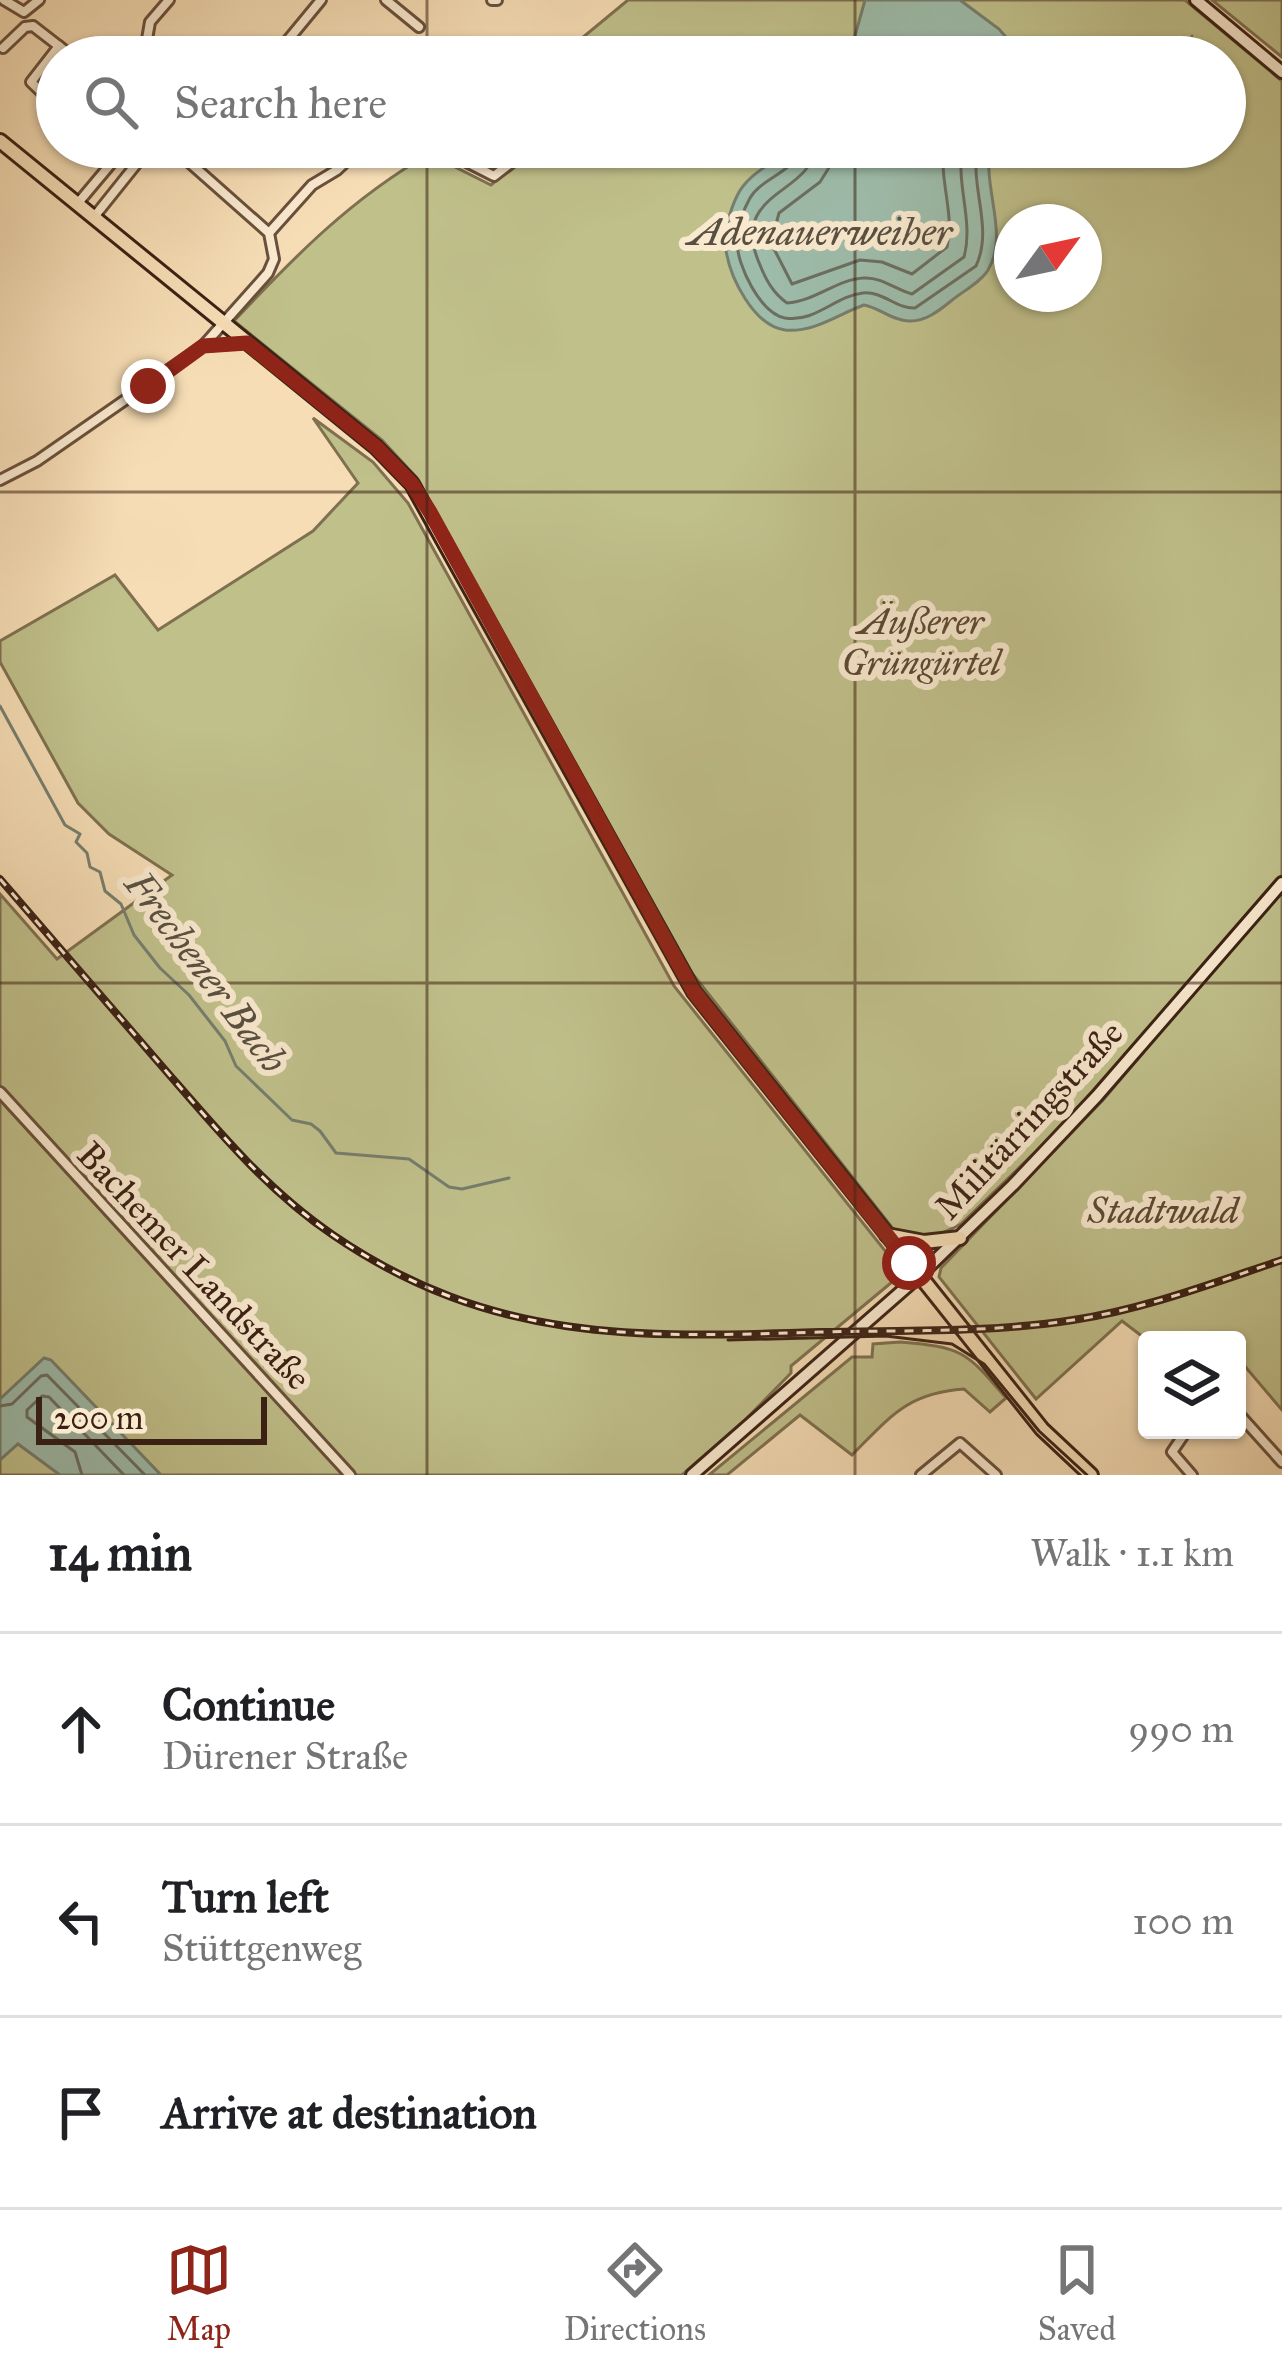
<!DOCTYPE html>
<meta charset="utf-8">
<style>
body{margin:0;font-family:"IM FELL Great Primer",serif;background:#f6f6f6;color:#202124}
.controls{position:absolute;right:36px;bottom:36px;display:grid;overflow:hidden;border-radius:12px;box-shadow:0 3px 9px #0004}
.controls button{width:108px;height:108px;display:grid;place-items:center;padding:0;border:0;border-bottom:3px solid #e0e0e0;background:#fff;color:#202124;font:60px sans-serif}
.compass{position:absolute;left:994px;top:204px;width:108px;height:108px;border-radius:50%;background:#fff;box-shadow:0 3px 9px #0004;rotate:57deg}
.scale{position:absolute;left:36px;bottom:30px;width:231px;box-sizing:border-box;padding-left:12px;border:6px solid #3b2114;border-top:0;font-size:33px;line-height:42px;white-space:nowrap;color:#3b2114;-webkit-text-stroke:9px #f9e9cf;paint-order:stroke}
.stop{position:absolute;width:36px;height:36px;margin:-27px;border:9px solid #8f2418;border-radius:50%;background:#fff}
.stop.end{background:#8f2418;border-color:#fff;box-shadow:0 3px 12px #0008}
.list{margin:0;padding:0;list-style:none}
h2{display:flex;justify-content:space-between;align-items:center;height:156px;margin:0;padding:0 48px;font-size:51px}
h2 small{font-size:39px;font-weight:400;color:#757577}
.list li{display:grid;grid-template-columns:78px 1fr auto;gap:36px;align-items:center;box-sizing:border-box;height:192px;padding:0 48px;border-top:3px solid #e0e0e0}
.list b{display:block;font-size:45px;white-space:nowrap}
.list p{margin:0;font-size:39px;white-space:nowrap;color:#757577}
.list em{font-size:39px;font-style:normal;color:#757577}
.icon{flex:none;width:66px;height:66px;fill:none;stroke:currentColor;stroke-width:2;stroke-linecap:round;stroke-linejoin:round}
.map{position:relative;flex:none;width:1282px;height:1475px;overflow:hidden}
.search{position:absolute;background:#fff;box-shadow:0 3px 9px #0004;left:36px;right:36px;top:36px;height:132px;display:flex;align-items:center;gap:30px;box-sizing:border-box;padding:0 42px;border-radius:66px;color:#757577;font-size:45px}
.sheet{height:732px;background:#fff}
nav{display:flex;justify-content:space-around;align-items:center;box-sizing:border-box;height:168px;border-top:3px solid #e0e0e0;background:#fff;font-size:33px;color:#757577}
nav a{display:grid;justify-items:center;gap:6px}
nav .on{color:#8f2418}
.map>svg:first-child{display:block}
.green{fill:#c0c08b;stroke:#7e7050;stroke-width:3;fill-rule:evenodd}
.water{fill:#9dbcaa;stroke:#767e6e;stroke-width:3}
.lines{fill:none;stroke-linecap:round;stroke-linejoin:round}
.shore{stroke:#6c6e5f;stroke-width:3}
.stream{stroke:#767e6e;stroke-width:3}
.street-casing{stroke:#6a503c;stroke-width:14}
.secondary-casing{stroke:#3b2114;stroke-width:16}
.primary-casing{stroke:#3b2114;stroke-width:18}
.street{stroke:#f9e9cf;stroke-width:8}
.secondary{stroke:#f9e9cf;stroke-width:10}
.primary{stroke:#f6ddb5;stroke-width:12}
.tram{stroke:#3b2114;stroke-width:3}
.rail-casing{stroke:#3b2114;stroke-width:8}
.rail{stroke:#f9e9cf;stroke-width:3;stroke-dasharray:9;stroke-linecap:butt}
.route{stroke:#8f2418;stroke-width:15}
.grid{fill:none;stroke:#3b2114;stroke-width:3;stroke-opacity:0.55}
.labels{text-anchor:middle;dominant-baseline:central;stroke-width:12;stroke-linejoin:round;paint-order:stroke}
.park-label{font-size:36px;font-style:italic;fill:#5c4932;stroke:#f9e9cf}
.street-label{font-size:36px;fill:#3b2114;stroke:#f9e9cf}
.water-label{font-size:39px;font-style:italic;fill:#585041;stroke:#f9e9cf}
</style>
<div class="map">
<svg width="1282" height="1475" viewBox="0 0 1282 1475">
<rect width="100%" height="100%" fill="#f6ddb5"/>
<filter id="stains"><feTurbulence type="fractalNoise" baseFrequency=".00167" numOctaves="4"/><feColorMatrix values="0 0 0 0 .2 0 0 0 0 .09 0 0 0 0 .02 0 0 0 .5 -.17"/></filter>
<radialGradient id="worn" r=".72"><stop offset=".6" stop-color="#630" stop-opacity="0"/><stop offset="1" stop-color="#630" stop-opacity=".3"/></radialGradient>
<g class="green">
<path d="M628 0H1185L1282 81V875L1060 1128 961 1224C939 1236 918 1244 894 1230L692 973 416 477 382 440 234 321C294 257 352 198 429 154L491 185 537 147H1225V57H559ZM1012 222H1084V294H1012Z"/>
<path d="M1212 0H1282V57Z"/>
<path d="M313 418 373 462 408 503 674 986 898 1267 892 1282 791 1366V1373L745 1420 682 1475H0V894L57 959 172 875 109 834 78 803 0 662V641L115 575 158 630 313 531 358 483Z"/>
<path d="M1282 889V1410L1237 1357V1340H1147L1122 1321 1036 1399 939 1277 941 1268 1103 1100Z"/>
<path d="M900 1342C962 1347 966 1351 1006 1398L990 1412 964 1389C907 1393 890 1417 852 1455L800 1415 727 1475H709L852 1357H872L873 1344Z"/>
</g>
<g class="water">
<path d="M865 0H960L999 29 1023 57H849Z"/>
<path d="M793 147H991C981 185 1010 234 988 270 981 282 963 291 951 301 940 310 925 322 909 321 893 321 880 308 864 305 838 314 814 333 785 330 754 326 730 278 726 250 723 235 730 210 737 196 748 173 774 163 793 147Z"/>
<path d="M44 1358 51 1360 161 1475H60L18 1444 0 1460V1399Z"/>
</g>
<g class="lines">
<g class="shore">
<path d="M799 147C797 172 762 177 750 198 743 210 737 228 737 242 737 265 760 313 785 318 815 323 835 296 863 293 883 291 896 309 915 308L976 266C994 227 969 187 978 147"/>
<path d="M815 147C812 195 727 191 760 265 766 280 773 293 787 303 816 301 837 279 864 278 882 277 896 290 912 294L964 257C974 220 955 184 963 147"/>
<path d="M833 147 830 166 820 182 779 213 771 243 792 284 860 260 882 262 912 274 947 247C955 214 939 181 944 147"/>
<path d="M0 1406 12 1404 41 1376 47 1375 145 1475"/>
<path d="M82 1475 75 1452 27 1417V1410L42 1396 49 1397 124 1475"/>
</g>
<g class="stream">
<path d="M1185 57 1192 36"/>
<path d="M0 706 65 825 80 834 76 842 87 853 90 867 100 872 105 891 121 904 134 935 160 968 189 995 225 1041 236 1066 292 1120 311 1124 320 1131 336 1153 409 1159 449 1187 462 1189 509 1178"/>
</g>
<g class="street-casing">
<g id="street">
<path d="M4 0 24 12 39 0"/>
<path d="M386 0 419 27"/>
<path d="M492 0H497"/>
<path d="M3 48 25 27 33 26 73 57"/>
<path d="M364 53 370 57"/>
<path d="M138 57 146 45 150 22 169 0"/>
<path d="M274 57 321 0"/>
<path d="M57 107 31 82 59 46"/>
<path d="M321 147 342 165"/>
<path d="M437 147 494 176 515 160 525 147"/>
<path d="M78 203 125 147"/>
<path d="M94 217 150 147"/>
<path d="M269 233 312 185 337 170 361 147"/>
<path d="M204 346 243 343"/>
<path d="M0 480 37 461 203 346 268 273 274 259 269 233 190 163 196 156 184 147"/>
<path d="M0 1092 350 1475"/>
<path d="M1237 1412 1282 1462"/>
<path d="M1187 1430 1172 1452 1192 1475"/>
<path d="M921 1475 960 1443 996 1475"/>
</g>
</g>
<g class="secondary-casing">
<g id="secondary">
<path d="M1196 0 1282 72"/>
<path d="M692 1475 919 1276 1013 1185 1097 1096 1282 883"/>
</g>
</g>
<g class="primary-casing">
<g id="primary">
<path d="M0 141 376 447 412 484 694 992 1042 1429 1091 1475"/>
<path d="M887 1235 924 1242 960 1238"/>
</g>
</g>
<use href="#street" class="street"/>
<use href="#secondary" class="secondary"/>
<use href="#primary" class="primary"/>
<path class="tram" d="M728 1340 886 1336 952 1344 984 1364 1039 1431 1087 1475"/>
<g class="rail-casing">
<path id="rail" d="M0 879C53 941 107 1002 160 1064 214 1126 265 1189 333 1235 491 1343 638 1338 820 1332 904 1330 990 1333 1073 1320 1145 1309 1213 1283 1282 1260"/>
</g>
<use href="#rail" class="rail"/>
</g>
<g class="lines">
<path class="route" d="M148 386 203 346 247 343 376 447 412 484 430 512 694 992 909 1263"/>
</g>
<path class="grid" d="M427 0V57M855 0V57M427 147V1475M855 147V1475M0 492H1282M0 983H1282"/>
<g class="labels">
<g class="park-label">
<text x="921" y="622">Äußerer<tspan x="921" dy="41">Grüngürtel</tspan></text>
<text x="1163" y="1211">Stadtwald</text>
</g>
<g class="street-label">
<text transform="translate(1029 1120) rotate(-47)">Militärringstraße</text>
<text transform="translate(194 1266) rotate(47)">Bachemer Landstraße</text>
</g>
<g class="water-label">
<text x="820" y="232">Adenauerweiher</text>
<text transform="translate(206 972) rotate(53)">Frechener Bach</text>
</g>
</g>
<rect width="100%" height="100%" filter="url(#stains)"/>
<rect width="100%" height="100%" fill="url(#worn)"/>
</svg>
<div class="controls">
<button><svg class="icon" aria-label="layers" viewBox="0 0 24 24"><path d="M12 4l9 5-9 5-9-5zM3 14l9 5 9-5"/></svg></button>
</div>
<svg class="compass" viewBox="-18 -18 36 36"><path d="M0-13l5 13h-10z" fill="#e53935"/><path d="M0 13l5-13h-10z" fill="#757577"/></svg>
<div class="scale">200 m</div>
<div class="stop" style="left:909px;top:1263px"></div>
<div class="stop end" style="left:148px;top:386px"></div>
<div class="search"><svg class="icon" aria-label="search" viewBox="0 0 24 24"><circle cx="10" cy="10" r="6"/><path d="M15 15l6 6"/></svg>Search here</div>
</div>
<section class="sheet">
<h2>14 min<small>Walk · 1.1 km</small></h2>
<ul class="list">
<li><svg class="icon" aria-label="ahead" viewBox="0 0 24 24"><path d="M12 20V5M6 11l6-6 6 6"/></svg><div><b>Continue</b><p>Dürener Straße</p></div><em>990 m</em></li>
<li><svg class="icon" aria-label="left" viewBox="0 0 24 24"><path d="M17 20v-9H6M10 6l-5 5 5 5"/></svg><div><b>Turn left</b><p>Stüttgenweg</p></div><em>100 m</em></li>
<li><svg class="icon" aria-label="arrive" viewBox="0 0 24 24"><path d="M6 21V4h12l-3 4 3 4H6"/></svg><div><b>Arrive at destination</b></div></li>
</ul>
</section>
<nav>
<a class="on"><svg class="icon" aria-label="map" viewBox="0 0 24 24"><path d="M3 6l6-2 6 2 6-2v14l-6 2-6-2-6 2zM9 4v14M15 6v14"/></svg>Map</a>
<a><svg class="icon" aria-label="directions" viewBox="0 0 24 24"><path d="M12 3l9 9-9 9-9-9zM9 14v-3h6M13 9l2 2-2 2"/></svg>Directions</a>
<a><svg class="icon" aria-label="saved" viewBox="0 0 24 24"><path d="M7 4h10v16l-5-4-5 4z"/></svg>Saved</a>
</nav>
